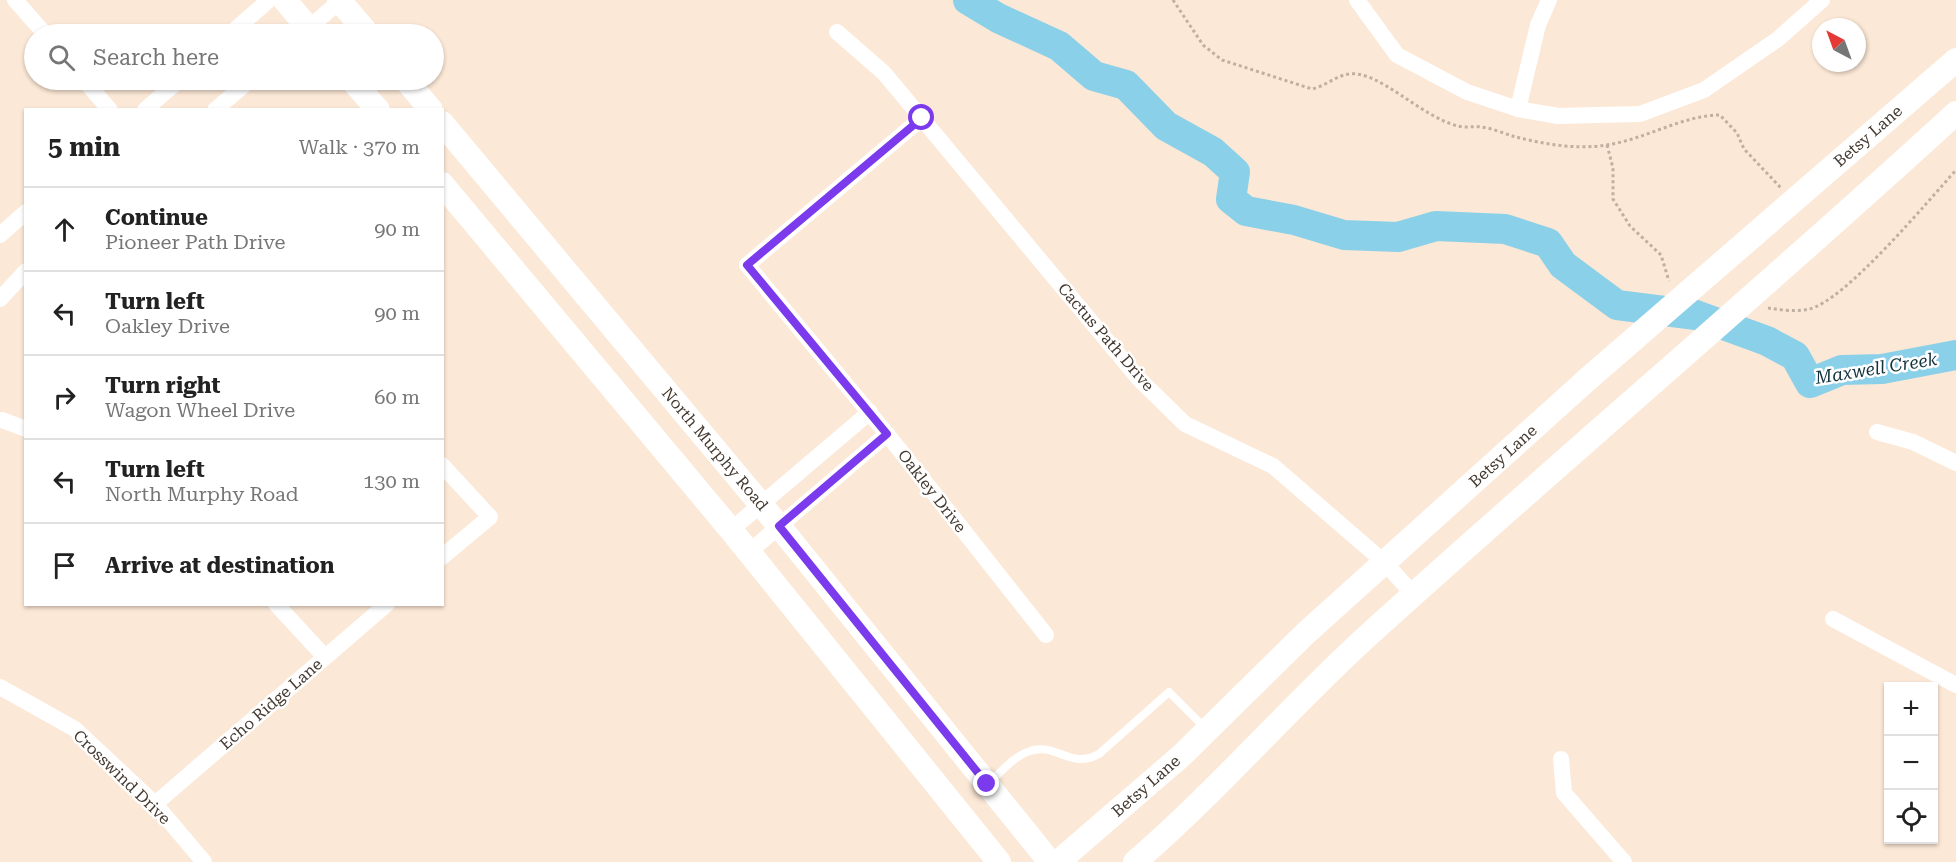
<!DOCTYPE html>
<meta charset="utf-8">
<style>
body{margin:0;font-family:"Roboto Serif",serif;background:#f2f2f2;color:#222}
.controls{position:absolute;right:18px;bottom:18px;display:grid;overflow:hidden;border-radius:0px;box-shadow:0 2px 4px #0004}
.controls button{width:54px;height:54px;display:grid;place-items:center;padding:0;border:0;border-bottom:2px solid #e0e0e0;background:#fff;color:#222;font:30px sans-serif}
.compass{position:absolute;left:1812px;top:18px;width:54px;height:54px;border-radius:50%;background:#fff;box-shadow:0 2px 4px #0004;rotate:319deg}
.stop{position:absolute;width:18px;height:18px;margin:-14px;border:4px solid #7c3aed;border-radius:50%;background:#fff}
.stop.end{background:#7c3aed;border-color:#fff;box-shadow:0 2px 6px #0008}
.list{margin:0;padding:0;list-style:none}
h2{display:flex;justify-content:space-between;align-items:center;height:78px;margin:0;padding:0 24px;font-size:26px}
h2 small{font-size:20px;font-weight:400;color:#767676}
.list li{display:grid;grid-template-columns:39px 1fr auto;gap:18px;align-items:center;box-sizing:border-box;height:84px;padding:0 24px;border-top:2px solid #e0e0e0}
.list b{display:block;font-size:22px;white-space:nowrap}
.list p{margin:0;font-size:20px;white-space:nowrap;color:#767676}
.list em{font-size:20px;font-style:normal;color:#767676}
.icon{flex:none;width:33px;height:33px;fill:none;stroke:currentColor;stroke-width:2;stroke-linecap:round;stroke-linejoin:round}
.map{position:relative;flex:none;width:1956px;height:862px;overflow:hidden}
.search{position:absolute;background:#fff;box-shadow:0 2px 4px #0004;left:24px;top:24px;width:420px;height:66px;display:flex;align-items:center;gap:15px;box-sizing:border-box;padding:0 21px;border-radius:33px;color:#767676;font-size:22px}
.panel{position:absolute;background:#fff;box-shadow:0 2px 4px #0004;left:24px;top:108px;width:420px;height:498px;border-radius:0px}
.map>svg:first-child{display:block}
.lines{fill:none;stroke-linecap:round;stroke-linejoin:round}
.river{stroke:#8bd0e9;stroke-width:30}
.path{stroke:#c0b0a1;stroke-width:3;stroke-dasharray:3 3;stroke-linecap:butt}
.lane{stroke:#fff;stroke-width:8}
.street{stroke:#fff;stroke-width:16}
.secondary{stroke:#fff;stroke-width:24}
.route{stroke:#7c3aed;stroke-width:8}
.labels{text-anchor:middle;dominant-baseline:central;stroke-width:5;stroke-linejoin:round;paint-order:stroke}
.street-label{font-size:16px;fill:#433930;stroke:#fff}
.water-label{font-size:18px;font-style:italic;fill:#12333e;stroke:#fff}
</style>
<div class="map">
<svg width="1956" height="862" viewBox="0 0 1956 862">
<rect width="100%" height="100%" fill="#fce8d6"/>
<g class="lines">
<path class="river" d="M968 0 998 18 1059 46 1094 76 1126 85 1166 126 1213 152 1235 172 1231 199 1246 211 1294 220 1344 235 1398 237 1436 226 1505 229 1548 243 1563 265 1617 305 1696 315 1767 341 1795 356 1810 383 1842 370 1882 369 1956 355"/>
<g class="path">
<path d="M1173 0 1203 45 1222 60 1312 89C1325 86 1338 75 1349 74 1379 70 1421 117 1458 126 1465 128 1473 126 1481 127 1492 128 1505 134 1516 137 1544 144 1576 150 1606 145 1644 140 1683 115 1720 115L1737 133 1744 149 1781 188"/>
<path d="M1607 145 1613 168V199L1630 226 1661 255 1669 281"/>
<path d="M1768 308C1781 310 1796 312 1809 309 1844 302 1929 200 1956 170"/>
</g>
<path class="lane" d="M989 783C1001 772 1014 756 1030 751 1056 742 1070 770 1099 754L1169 692 1205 728"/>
<g class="street">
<path d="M15 0 45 34"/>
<path d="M1357 0 1397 55 1467 92 1518 109 1558 116 1640 114 1704 90 1778 39 1822 0"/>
<path d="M837 32 884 73 1139 379 1185 424 1273 466 1384 562 1415 596"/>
<path d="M230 34 269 0"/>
<path d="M302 34 340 1"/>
<path d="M84 80 110 110"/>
<path d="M1518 109 1538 25 1549 0"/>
<path d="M145 110 179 80"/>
<path d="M215 110 250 80"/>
<path d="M922 118 747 265 887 434 1046 635"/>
<path d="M0 235 26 212"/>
<path d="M0 299 26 271"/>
<path d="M2 420 26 429"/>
<path d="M1877 432 1913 442 1956 463"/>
<path d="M442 465 490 517 442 557"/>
<path d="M731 530 870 412"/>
<path d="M749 552 887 434"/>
<path d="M276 604 325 657"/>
<path d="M1833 619 1956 685"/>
<path d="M0 687 75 729 155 804 204 862"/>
<path d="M1561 759 1564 793 1624 862"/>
<path d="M155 804 387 604"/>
</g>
<g class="secondary">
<path d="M285 0 313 34"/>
<path d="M339 0 368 34"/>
<path d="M352 80 378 110"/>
<path d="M406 80 431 110"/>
<path d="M442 123 779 526 1050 862"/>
<path d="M442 184 731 530 999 862"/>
<path d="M1058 862 1181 756 1306 633 1589 378 1956 60"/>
<path d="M1135 862C1215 793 1285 712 1363 640 1559 462 1761 292 1956 113"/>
</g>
</g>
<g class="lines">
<path class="route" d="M922 118 747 265 887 434 779 526 987 784"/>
</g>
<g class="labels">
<g class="street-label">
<text transform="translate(1868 136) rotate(-41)">Betsy Lane</text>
<text transform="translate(1106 337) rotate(49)">Cactus Path Drive</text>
<text transform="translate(715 449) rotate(50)">North Murphy Road</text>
<text transform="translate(1503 456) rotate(-42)">Betsy Lane</text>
<text transform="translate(932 491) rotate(52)">Oakley Drive</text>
<text transform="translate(271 704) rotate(-41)">Echo Ridge Lane</text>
<text transform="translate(122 777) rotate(44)">Crosswind Drive</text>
<text transform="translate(1146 786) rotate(-41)">Betsy Lane</text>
</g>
<g class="water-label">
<text transform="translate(1876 368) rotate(-9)">Maxwell Creek</text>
</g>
</g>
</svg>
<div class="controls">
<button>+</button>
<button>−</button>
<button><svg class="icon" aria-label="locate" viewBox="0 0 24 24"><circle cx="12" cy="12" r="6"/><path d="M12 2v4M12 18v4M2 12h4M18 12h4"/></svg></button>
</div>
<svg class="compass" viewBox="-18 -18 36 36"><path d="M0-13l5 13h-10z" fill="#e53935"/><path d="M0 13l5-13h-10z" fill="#767676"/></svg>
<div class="stop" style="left:922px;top:118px"></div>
<div class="stop end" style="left:987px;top:784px"></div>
<div class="search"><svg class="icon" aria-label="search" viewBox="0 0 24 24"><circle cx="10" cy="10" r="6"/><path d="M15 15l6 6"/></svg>Search here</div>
<section class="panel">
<h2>5 min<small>Walk · 370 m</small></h2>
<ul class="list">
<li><svg class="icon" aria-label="ahead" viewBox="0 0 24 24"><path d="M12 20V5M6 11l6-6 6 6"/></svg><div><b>Continue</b><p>Pioneer Path Drive</p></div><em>90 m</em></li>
<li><svg class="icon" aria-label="left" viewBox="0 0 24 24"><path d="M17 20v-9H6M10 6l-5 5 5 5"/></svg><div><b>Turn left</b><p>Oakley Drive</p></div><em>90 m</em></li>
<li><svg class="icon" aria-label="right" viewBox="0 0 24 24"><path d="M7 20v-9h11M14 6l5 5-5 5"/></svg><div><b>Turn right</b><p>Wagon Wheel Drive</p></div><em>60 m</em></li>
<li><svg class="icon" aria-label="left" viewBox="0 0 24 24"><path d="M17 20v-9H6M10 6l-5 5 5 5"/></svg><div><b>Turn left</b><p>North Murphy Road</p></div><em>130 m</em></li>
<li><svg class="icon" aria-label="arrive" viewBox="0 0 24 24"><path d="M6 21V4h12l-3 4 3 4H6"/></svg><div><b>Arrive at destination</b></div></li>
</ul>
</section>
</div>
